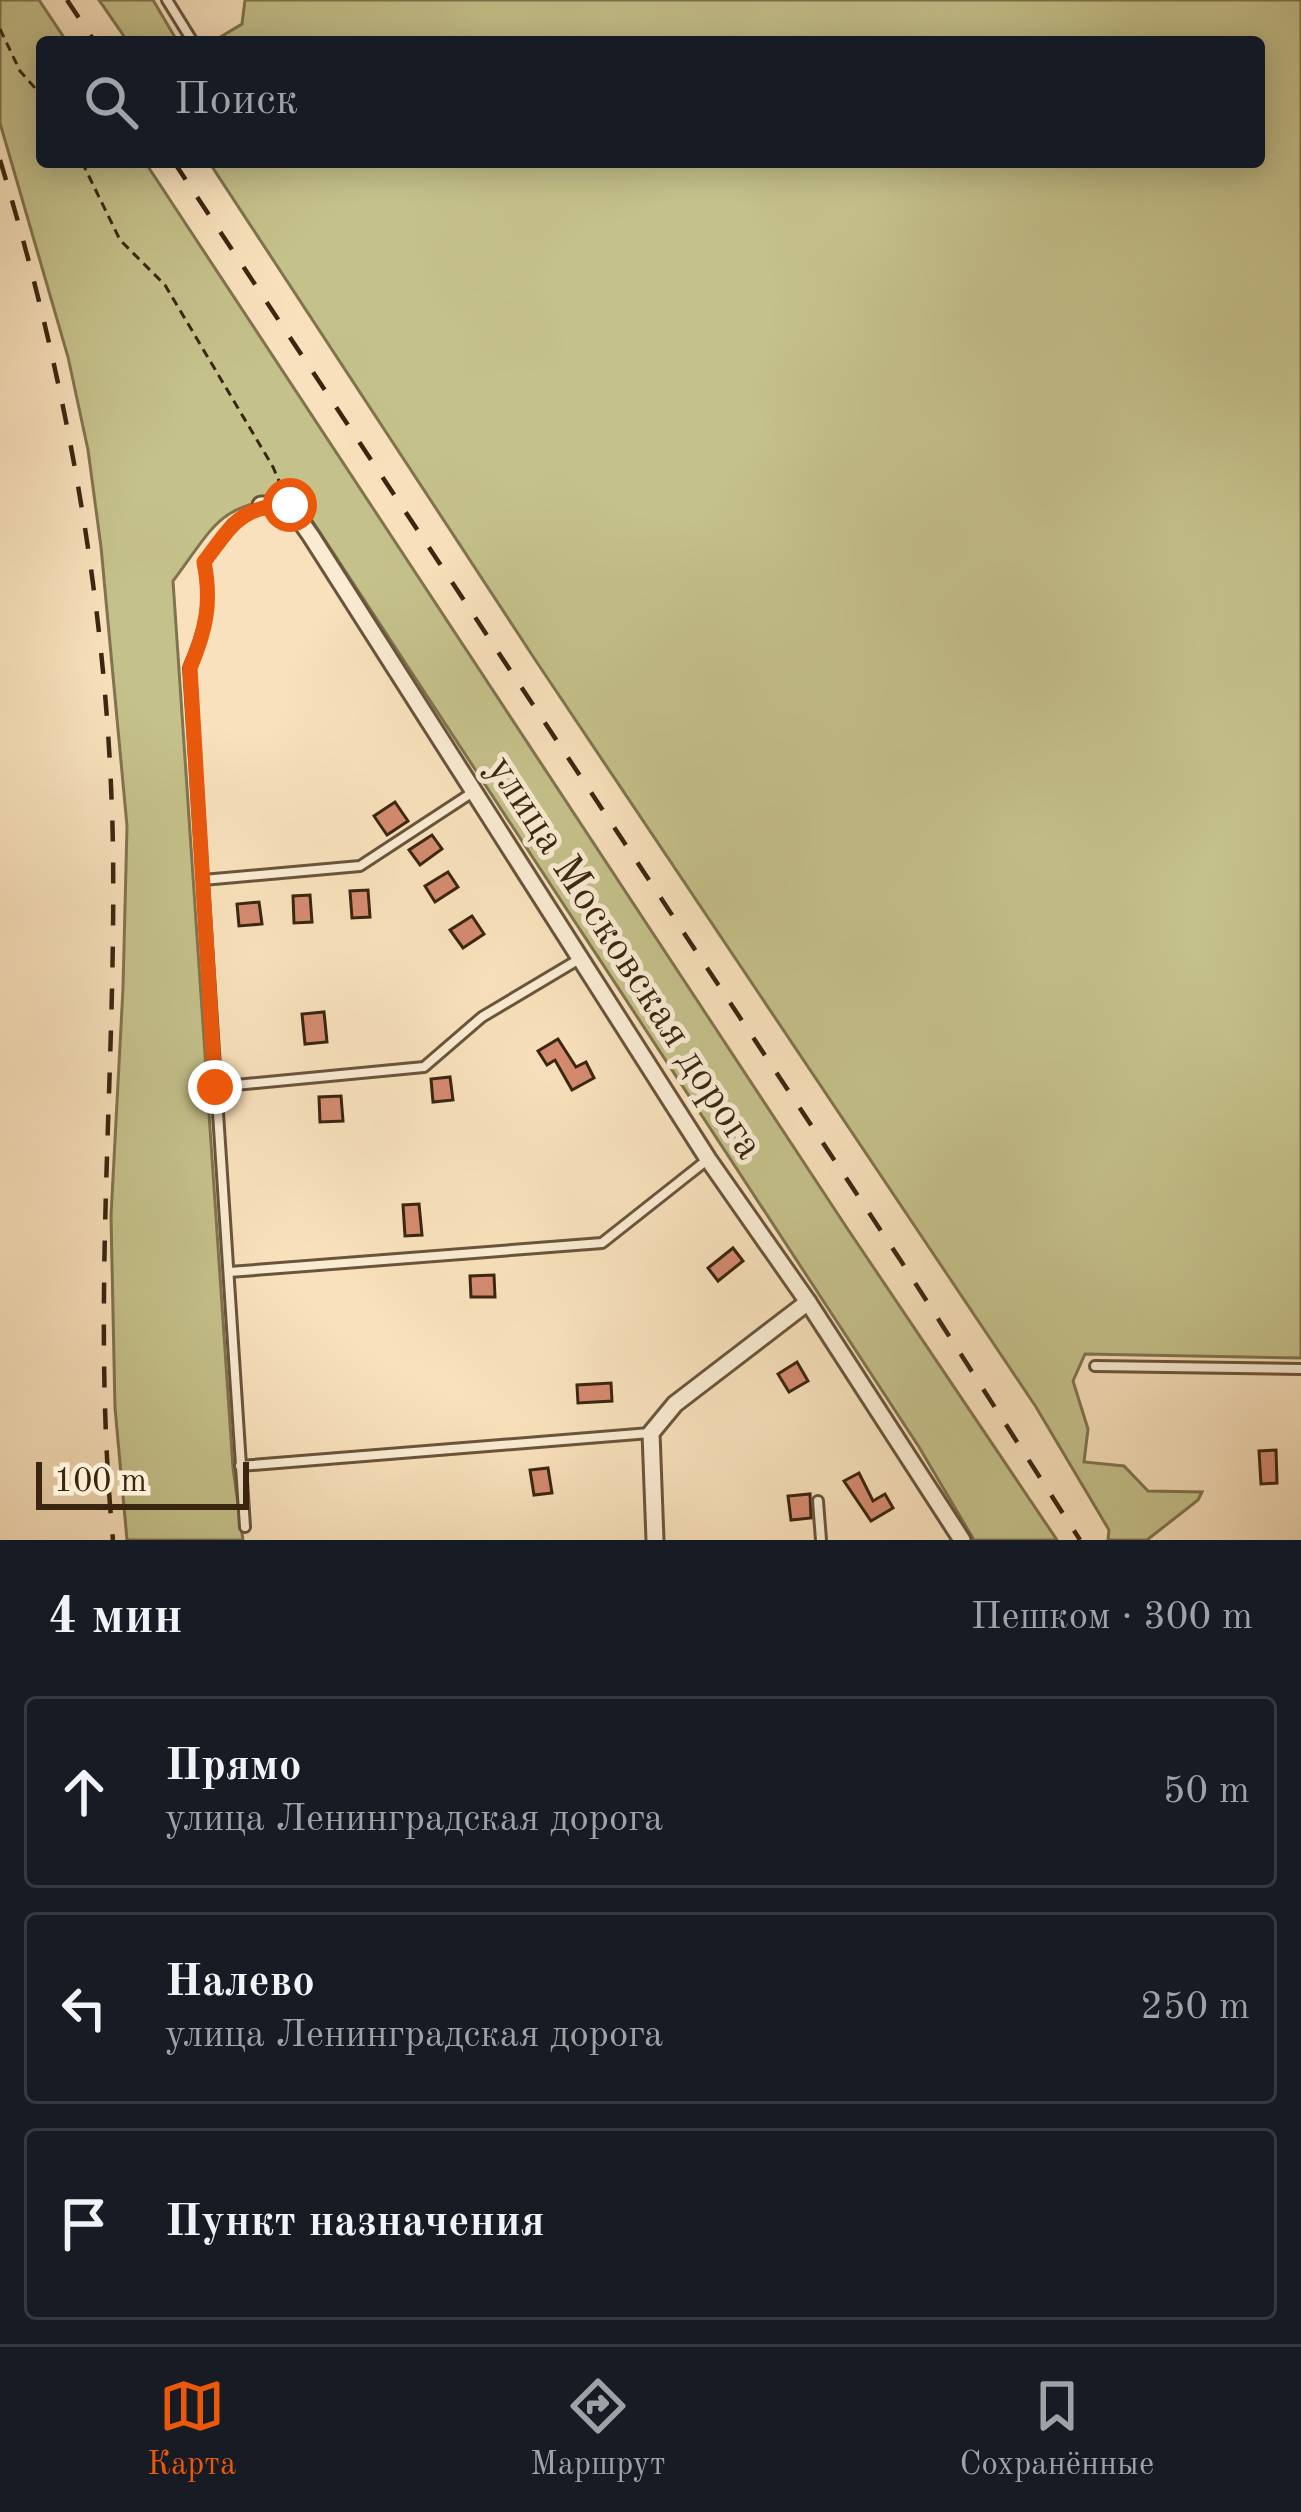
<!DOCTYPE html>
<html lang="ru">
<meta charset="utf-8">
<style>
body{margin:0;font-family:"Old Standard TT",serif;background:#20242c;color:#f1f3f6}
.scale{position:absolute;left:36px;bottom:30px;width:213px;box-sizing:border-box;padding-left:12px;border:6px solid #3a2610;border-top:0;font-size:33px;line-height:42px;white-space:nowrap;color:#3a2610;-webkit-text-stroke:9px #faecd3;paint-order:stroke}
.stop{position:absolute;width:36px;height:36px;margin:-27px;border:9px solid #ea580c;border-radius:50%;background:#fff}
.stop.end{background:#ea580c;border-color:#fff;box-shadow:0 3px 12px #0008}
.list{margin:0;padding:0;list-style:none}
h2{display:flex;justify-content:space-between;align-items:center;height:156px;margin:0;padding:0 48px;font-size:51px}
h2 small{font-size:39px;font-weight:400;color:#9ea1a6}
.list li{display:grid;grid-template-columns:78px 1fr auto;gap:36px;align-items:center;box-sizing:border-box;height:192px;margin:0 24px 24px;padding:0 24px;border:3px solid #363941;border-radius:12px}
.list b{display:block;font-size:45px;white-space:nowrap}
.list p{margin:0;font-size:39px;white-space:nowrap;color:#9ea1a6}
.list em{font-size:39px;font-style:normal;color:#9ea1a6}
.icon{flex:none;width:66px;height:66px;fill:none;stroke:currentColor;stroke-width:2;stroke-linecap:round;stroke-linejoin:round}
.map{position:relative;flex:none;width:1301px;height:1540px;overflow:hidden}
.search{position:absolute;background:#171b24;box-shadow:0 6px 30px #0003;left:36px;right:36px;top:36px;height:132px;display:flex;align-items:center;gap:30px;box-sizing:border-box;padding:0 42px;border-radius:12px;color:#9ea1a6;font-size:45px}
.sheet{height:804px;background:#171b24}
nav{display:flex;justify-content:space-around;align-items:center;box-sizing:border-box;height:168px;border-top:3px solid #363941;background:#171b24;font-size:33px;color:#9ea1a6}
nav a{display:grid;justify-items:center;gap:6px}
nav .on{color:#ea580c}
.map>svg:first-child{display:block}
.green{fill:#c5c18b;stroke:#80744e;stroke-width:3}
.building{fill:#d58b70;stroke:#3a2610;stroke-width:3}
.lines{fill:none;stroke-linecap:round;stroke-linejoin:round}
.lane-casing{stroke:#6a553b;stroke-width:14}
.street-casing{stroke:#6a553b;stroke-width:21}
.path{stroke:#3a2610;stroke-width:3;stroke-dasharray:9 6;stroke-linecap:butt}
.lane{stroke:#faecd3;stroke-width:8}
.street{stroke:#faecd3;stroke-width:15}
.rail{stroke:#3a2610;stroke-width:4.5;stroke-dasharray:21 21;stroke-linecap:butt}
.route{stroke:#ea580c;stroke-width:15}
.labels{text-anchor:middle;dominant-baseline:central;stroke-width:10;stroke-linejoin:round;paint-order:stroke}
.street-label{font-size:42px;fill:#3a2610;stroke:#faecd3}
</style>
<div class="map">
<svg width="1301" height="1540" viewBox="0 0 1301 1540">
<rect width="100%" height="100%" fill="#f8e1bc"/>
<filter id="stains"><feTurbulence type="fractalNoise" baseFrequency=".00167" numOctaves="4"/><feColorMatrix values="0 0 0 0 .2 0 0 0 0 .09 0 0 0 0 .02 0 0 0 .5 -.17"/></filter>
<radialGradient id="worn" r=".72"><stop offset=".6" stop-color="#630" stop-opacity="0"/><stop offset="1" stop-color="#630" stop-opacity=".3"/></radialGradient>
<g class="green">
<path d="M0 0H39L67 42H42V162H145L847 1228 1057 1540H974L919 1447 296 496C217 505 218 521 173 581L233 1468 243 1540H127L115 1408 111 1216 123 988 127 826 101 547 88 450 68 357 0 123Z"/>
<path d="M99 0H153L176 39 186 42H128Z"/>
<path d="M245 0H1301V1358L1085 1354 1073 1381 1088 1429 1084 1462 1124 1466 1148 1491 1202 1492 1198 1500 1147 1540H1108L1109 1530 1036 1407 536 661 209 162H1259V42H212L242 24Z"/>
</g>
<g class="building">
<path d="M395 802 408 821 387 835 374 816Z"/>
<path d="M432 835 442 849 420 865 409 850Z"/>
<path d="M448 872 458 887 435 902 425 886Z"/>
<path d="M368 890 370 917 352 918 350 891Z"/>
<path d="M310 895 312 922 294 923 293 896Z"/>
<path d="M259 902 262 924 239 926 237 904Z"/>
<path d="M472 916 484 934 463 948 450 930Z"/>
<path d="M324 1012 327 1042 305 1044 302 1014Z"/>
<path d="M558 1039 576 1067 586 1062 594 1078 572 1090 555 1060 547 1065 538 1051Z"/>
<path d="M450 1077 453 1100 433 1102 431 1079Z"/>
<path d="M341 1096 343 1121 320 1122 319 1097Z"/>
<path d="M419 1204 422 1235 405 1236 403 1205Z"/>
<path d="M733 1248 743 1261 718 1281 708 1268Z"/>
<path d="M494 1275 495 1297H471L470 1276Z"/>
<path d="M797 1362 808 1381 789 1392 778 1374Z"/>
<path d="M611 1383 612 1401 578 1403 577 1385Z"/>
<path d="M1276 1450 1277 1483 1261 1484 1259 1451Z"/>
<path d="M548 1468 552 1493 534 1495 530 1470Z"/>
<path d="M859 1473 873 1501 885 1494 893 1508 871 1521 844 1481Z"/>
<path d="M810 1494 811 1518 791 1520 788 1496Z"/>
</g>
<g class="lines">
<g class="lane-casing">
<g id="lane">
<path d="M167 0 193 42"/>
<path d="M203 880 360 866 473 792"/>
<path d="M215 1087 424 1067 482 1017 581 958"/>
<path d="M229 1272 602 1243 707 1160"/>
<path d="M1095 1366 1301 1369"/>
<path d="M240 1466 650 1433"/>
<path d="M818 1501 821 1540"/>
<path d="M245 1527 189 668C206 629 212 603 204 562L233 524 260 506"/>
</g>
</g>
<g class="street-casing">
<g id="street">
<path d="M261 505H289L311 536 708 1159 808 1302 962 1540"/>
<path d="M655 1540 651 1433 675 1404 808 1302"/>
</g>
</g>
<g class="path">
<path d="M0 29 20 71 42 96"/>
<path d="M82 162 120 240 165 285 273 467 284 493"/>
</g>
<use href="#lane" class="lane"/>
<use href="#street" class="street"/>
<g class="rail">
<path d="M67 0 95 42"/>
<path d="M0 160C68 384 109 614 113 849 116 1080 91 1309 113 1540"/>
<path d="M174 162 901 1261 1080 1540"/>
</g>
</g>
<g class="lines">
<path class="route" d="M215 1087 190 668C206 630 212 603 204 562 232 525 241 505 290 505"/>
</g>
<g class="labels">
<g class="street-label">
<text transform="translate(624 958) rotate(57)">улица Московская дорога</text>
</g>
</g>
<rect width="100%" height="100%" filter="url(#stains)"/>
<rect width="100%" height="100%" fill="url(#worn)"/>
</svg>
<div class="scale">100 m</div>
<div class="stop" style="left:290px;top:505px"></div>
<div class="stop end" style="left:215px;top:1087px"></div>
<div class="search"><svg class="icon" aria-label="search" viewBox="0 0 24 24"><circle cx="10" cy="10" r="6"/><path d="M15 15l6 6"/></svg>Поиск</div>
</div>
<section class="sheet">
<h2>4 мин<small>Пешком · 300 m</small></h2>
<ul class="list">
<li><svg class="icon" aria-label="ahead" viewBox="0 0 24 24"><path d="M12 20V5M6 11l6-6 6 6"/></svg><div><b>Прямо</b><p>улица Ленинградская дорога</p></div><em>50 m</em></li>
<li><svg class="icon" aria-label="left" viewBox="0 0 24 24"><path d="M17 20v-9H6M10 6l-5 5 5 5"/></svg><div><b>Налево</b><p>улица Ленинградская дорога</p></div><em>250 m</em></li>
<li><svg class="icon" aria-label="arrive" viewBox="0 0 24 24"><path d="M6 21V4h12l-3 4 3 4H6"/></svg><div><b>Пункт назначения</b></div></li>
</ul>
</section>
<nav>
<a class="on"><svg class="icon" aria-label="map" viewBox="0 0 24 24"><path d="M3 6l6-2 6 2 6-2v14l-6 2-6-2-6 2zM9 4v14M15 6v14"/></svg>Карта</a>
<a><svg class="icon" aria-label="directions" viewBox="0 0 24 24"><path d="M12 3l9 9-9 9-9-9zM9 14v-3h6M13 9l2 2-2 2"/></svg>Маршрут</a>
<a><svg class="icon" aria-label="saved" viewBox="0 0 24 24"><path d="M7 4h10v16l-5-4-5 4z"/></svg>Сохранённые</a>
</nav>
